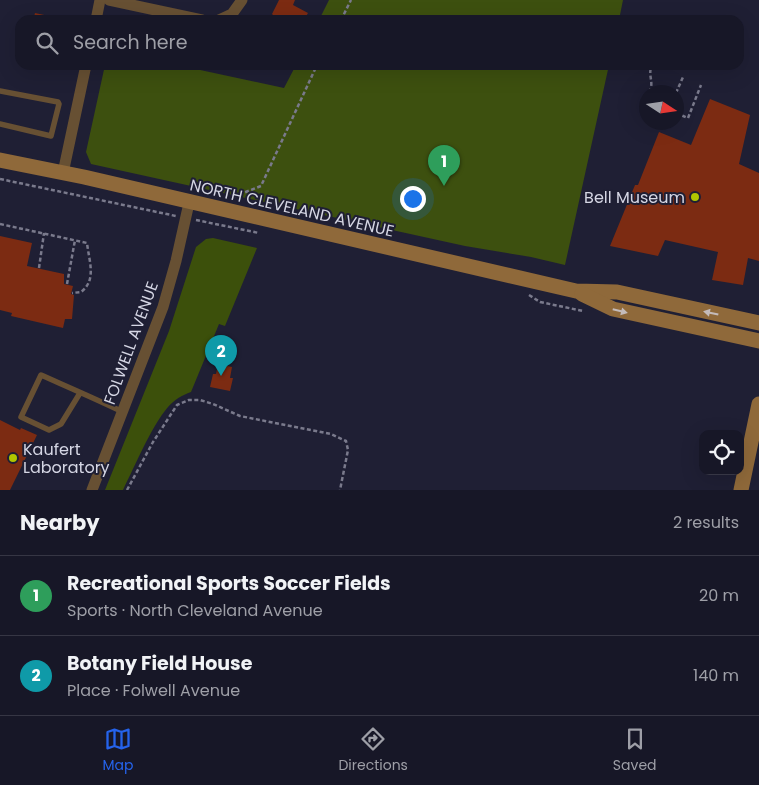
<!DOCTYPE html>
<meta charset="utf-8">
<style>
body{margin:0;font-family:Poppins,sans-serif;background:#20202f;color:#f1f3f6}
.controls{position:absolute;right:15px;bottom:15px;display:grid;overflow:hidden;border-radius:10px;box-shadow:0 5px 20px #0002}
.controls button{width:45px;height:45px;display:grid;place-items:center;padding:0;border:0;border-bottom:1px solid #363644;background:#171727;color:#f1f3f6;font:25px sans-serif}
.compass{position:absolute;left:639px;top:85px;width:45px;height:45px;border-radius:50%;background:#171727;box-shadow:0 5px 20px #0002;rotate:102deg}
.you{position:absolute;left:412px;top:198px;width:18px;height:18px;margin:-12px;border:4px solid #fff;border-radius:50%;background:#1a73e8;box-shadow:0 0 0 8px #1a73e833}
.badge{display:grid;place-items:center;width:32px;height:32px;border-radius:50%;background:#2563eb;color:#fff;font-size:16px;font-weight:700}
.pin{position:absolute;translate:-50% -41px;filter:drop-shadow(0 1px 2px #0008)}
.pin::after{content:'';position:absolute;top:26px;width:18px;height:15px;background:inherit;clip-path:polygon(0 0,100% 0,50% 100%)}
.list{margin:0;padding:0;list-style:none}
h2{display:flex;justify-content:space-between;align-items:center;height:65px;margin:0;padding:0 20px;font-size:21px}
h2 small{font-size:16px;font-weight:400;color:#9e9fa7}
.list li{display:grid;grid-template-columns:32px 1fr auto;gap:15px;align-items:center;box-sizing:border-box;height:80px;padding:0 20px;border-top:1px solid #363644}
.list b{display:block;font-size:19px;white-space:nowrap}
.list p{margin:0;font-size:16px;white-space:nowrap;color:#9e9fa7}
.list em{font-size:16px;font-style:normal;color:#9e9fa7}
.icon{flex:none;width:28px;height:28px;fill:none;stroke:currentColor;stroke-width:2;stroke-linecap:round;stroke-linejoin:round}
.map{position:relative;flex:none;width:759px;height:490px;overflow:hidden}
.search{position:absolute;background:#171727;box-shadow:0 5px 20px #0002;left:15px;right:15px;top:15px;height:55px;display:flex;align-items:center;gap:12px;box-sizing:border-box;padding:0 18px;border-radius:15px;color:#9e9fa7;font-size:19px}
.sheet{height:225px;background:#171727}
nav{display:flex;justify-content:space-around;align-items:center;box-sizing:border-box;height:70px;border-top:1px solid #363644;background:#171727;font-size:14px;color:#9e9fa7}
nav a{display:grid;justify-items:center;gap:2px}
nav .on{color:#2563eb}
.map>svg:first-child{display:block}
.green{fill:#3d500f}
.forest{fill:#3c500b}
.building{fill:#7c2b12}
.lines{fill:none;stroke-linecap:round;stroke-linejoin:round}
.path{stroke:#7a7a8c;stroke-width:2.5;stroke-dasharray:4 2.5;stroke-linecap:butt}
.lane{stroke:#675033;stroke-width:5.5}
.street{stroke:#675033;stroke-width:11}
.secondary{stroke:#8f693a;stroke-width:15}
.oneway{fill:#c4bbba}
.poi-dot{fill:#b1c500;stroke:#1f1f34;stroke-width:2}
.labels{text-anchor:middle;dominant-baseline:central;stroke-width:4;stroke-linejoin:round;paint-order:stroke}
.poi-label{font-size:16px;fill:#d5d6e4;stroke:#1f1f34;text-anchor:end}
.street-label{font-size:16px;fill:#d5d6e4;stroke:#1f1f34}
</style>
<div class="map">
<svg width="759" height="490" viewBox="0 0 759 490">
<rect width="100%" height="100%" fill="#1f1f34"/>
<g class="green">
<path d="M329 0H623L619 20H319Z"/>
<path d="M105 65H177L284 88 296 65H609L565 265 531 257 465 246 91 164 86 152Z"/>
</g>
<path class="forest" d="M213 238 257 248 225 326 219 324 191 392C182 395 174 400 168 407 151 427 135 466 123 490H105L169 331 196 247 206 239Z"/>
<g class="building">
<path d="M279 0H295L293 5 308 13 304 20H272L274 16 272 14Z"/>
<path d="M35 13 49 16 50 20H25L31 16 34 17Z"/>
<path d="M710 99 750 115 739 164 759 173V261L748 258 743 285 712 280 718 252 665 240 658 256 610 246 635 185H638L659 132 691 145Z"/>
<path d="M0 236 32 243 27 266 64 274V284L73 286 71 294 74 295 72 319H65L63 328 11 316 12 313 0 310Z"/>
<path d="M218 364 232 367 230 378H233L230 391 210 387 213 374H216Z"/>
<path d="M0 420 20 430 21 428 37 435 10 490H0Z"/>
</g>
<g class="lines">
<g class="path">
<path d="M341 20 351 0"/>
<path d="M649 92C655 83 647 75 652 65"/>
<path d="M676 93 683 77"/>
<path d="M646 95 643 100 646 101"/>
<path d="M676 113 688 118 701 85"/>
<path d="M0 179 176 216"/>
<path d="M233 197 261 186 317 65"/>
<path d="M196 220 259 233"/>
<path d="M0 224 87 243C89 261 97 280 81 292L72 293"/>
<path d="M39 268 44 233"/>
<path d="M67 284 75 240"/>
<path d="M529 295 540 302 583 311"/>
<path d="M127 490 153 442 177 405 189 400H200L213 404 240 416 331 434 346 441 348 450 340 490"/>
</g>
<g class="lane">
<path d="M0 91 58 102 59 104 51 136 0 124"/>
<path d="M80 393 61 424 49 430 21 417 41 375C68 387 96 399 123 412"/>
</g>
<g class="street">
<path d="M109 0 202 20"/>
<path d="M96 20 100 0"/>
<path d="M219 20 232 14 242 0"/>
<path d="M63 173 86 65"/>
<path d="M92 490 163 307 176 261 189 203"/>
</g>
<g class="secondary">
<path d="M0 160 84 177 576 291 617 292 759 323"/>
<path d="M582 294 613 309 759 341"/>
<path d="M741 490 759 404"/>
</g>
</g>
<defs><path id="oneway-solid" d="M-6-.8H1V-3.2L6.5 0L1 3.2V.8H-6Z" transform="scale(1.25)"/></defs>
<g class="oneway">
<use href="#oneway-solid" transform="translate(620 311) rotate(14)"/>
<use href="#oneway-solid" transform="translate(711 313) rotate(-168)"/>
</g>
<g class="poi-dot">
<circle cx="695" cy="197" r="5"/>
<circle cx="13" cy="458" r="5"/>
</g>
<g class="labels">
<g class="poi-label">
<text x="685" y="197">Bell Museum</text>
<text x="23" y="449" text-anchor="start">Kaufert<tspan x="23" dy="18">Laboratory</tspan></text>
</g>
<g class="street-label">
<text transform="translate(292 208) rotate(13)">NORTH CLEVELAND AVENUE</text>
<text transform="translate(131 343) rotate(-70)">FOLWELL AVENUE</text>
</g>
</g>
</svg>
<div class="controls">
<button><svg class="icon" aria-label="locate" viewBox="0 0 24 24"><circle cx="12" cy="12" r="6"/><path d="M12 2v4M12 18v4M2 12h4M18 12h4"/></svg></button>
</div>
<svg class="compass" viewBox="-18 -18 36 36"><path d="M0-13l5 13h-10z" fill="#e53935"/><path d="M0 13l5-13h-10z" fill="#9e9fa7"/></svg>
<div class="you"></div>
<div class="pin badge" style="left:444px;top:186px;background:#2e9e5b">1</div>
<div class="pin badge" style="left:221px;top:376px;background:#0f9aa8">2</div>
<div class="search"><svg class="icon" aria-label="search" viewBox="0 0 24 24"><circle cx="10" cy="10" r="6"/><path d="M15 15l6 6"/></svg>Search here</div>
</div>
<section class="sheet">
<h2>Nearby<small>2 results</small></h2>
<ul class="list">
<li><span class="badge" style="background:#2e9e5b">1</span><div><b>Recreational Sports Soccer Fields</b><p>Sports · North Cleveland Avenue</p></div><em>20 m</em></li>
<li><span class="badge" style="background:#0f9aa8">2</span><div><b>Botany Field House</b><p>Place · Folwell Avenue</p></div><em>140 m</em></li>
</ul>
</section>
<nav>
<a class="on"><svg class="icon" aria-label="map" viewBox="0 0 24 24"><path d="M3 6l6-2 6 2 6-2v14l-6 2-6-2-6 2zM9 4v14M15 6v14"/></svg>Map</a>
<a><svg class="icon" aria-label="directions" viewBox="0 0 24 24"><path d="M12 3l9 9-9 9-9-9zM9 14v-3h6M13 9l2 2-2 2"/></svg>Directions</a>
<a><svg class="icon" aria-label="saved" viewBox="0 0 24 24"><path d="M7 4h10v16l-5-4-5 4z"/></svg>Saved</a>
</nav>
